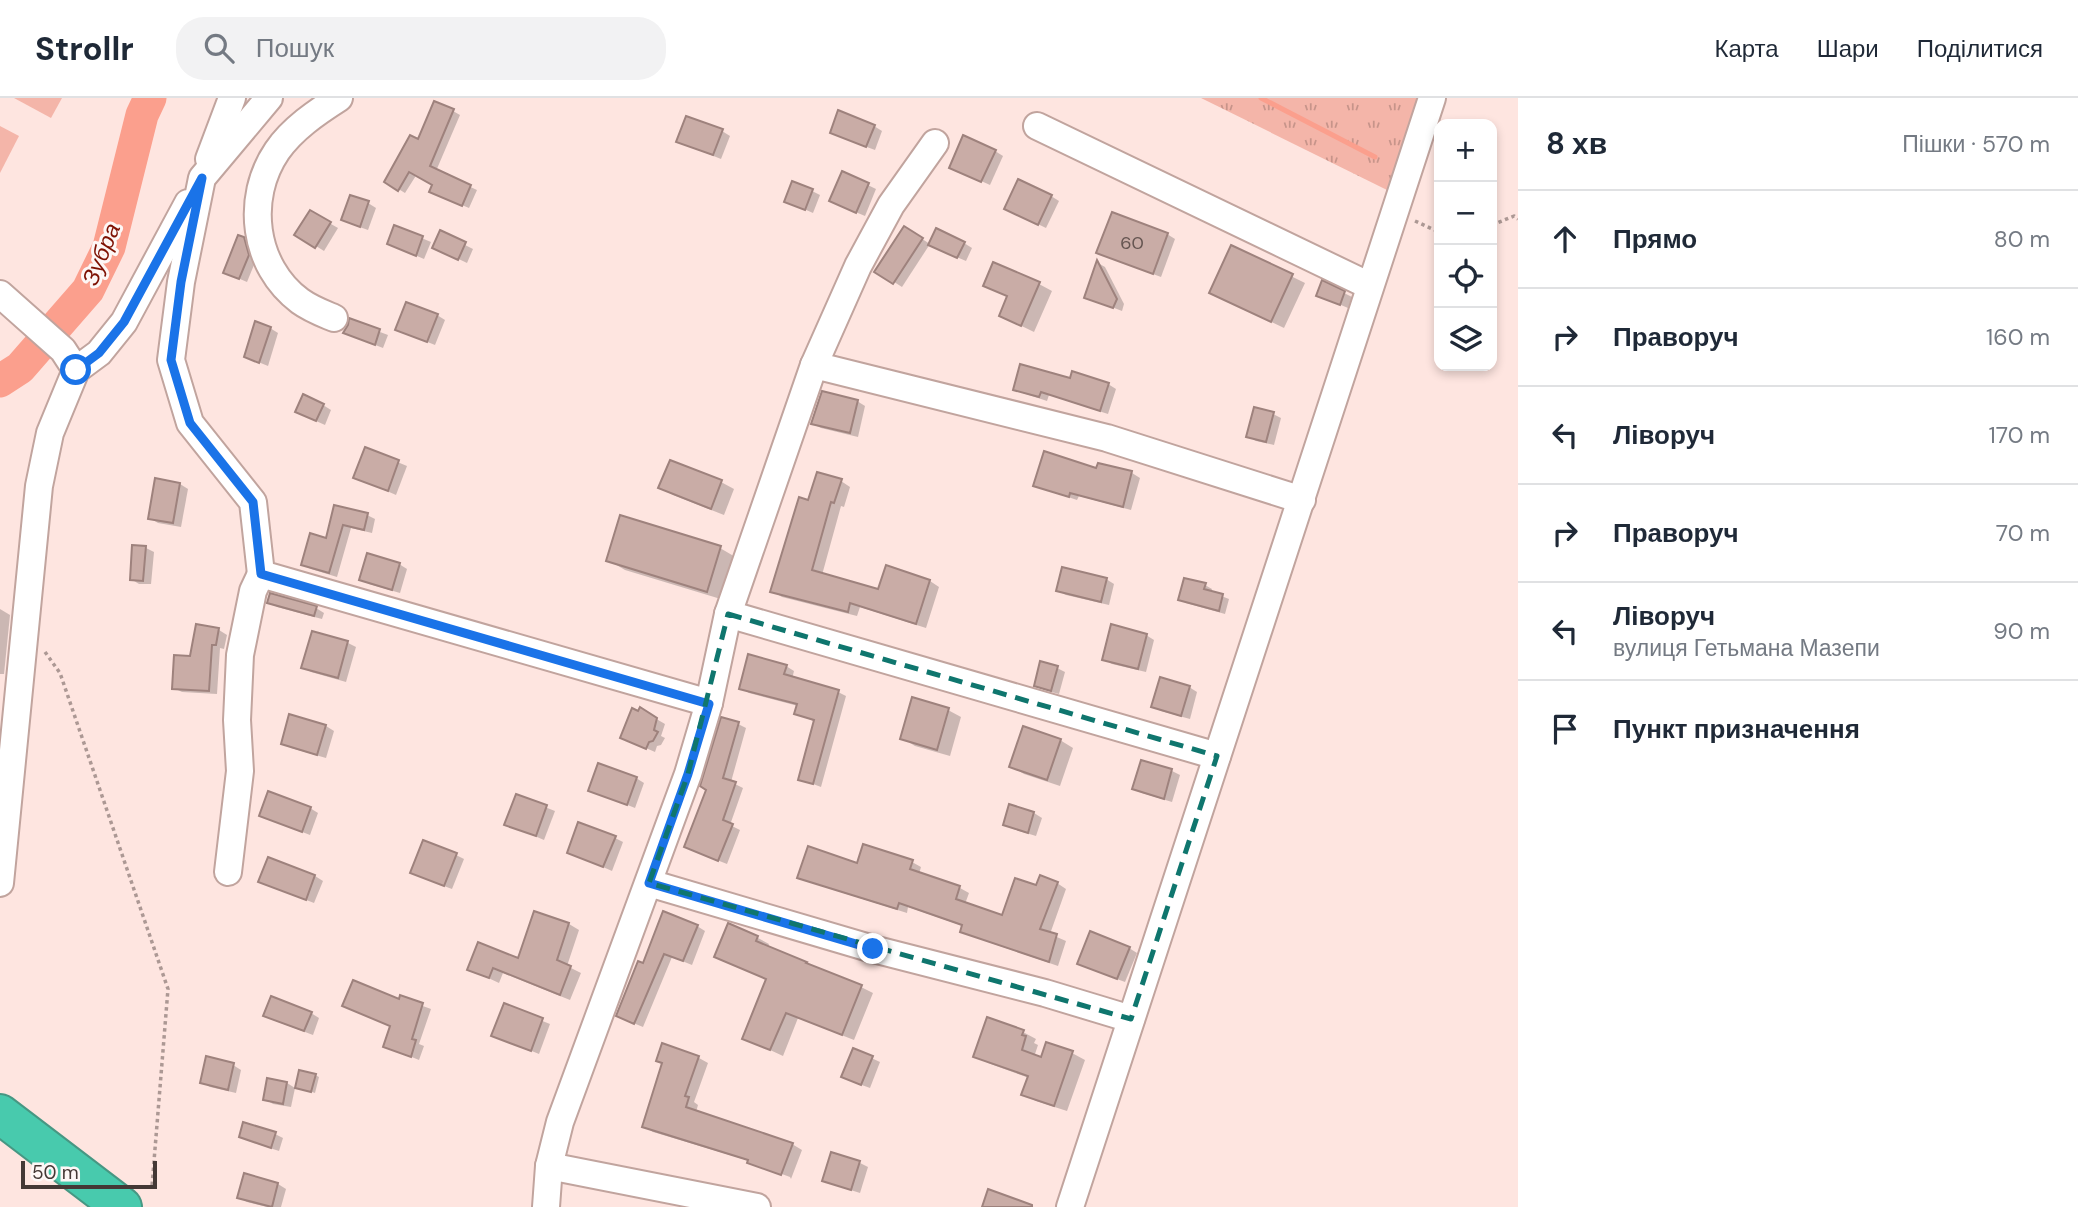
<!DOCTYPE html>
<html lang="uk">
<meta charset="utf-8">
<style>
body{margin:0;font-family:"DM Sans",sans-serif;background:#f2f2f3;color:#1f2937}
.controls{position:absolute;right:21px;top:21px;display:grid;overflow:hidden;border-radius:14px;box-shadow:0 4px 10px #0003}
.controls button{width:63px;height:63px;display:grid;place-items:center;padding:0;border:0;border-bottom:2px solid #e0e1e3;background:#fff;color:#1f2937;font:35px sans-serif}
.scale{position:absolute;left:21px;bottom:18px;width:136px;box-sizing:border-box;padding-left:7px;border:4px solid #443835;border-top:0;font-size:19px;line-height:24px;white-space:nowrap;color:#443835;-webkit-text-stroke:5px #fdf7f6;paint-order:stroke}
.stop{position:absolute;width:21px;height:21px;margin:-16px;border:5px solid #1a73e8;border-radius:50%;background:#fff}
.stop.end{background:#1a73e8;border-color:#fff;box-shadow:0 2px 7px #0008}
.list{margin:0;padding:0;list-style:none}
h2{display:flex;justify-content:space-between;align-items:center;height:91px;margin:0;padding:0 28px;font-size:30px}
h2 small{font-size:23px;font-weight:400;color:#747a83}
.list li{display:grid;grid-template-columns:46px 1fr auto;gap:21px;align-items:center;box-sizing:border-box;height:98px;padding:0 28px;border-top:2px solid #e0e1e3}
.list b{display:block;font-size:26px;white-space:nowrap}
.list p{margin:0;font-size:23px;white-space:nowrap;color:#747a83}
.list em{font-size:23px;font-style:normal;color:#747a83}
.icon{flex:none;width:38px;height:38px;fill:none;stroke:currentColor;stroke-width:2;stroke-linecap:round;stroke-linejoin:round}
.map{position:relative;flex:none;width:1518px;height:1109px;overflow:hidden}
header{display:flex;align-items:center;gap:42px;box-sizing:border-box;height:98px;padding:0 35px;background:#fff;border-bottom:2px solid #e0e1e3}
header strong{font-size:33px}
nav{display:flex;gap:38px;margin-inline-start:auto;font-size:24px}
.search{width:490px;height:63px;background:#f2f2f3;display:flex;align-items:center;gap:18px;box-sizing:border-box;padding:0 24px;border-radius:28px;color:#747a83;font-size:26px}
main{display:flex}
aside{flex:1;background:#fff}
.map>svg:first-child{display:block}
.grass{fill:url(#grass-tufts)}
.pitch{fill:#f4b5a9}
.shadow{fill:#0003}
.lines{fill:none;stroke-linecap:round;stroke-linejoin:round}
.stream{stroke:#fb9f8d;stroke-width:5}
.river{stroke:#fb9f8d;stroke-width:33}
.building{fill:#c9aca6;stroke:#9e827d;stroke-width:2}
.minor-casing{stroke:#c1a49e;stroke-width:30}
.highway-casing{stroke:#479783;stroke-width:42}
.path{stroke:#ac9894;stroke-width:3.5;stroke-dasharray:3.5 3.5;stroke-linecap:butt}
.minor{stroke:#fff;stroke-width:26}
.highway{stroke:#48caad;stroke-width:38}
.route{stroke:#1a73e8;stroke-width:9}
.marked{fill:none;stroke:#0f766e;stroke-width:5;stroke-dasharray:14 9;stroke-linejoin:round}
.labels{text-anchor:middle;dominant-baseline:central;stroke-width:6;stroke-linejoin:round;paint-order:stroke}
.number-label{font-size:18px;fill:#655551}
.water-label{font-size:23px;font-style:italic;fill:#7e1103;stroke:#fdf7f6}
</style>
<header>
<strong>Strollr</strong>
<div class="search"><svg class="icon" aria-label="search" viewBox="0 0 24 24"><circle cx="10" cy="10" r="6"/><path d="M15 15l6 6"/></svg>Пошук</div>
<nav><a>Карта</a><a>Шари</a><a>Поділитися</a></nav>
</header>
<main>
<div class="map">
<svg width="1518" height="1109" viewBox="0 0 1518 1109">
<defs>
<pattern id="grass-tufts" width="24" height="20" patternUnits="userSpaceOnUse" patternTransform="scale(1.75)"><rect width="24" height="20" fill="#f4b5a9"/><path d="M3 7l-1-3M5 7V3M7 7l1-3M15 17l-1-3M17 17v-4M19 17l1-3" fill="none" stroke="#c7948a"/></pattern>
</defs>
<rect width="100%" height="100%" fill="#fee5e0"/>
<path class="grass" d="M1201 0H1418L1387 92Z"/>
<g class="pitch">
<path d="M14 0H62L51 20Z"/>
<path d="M0 28 19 38 0 75Z"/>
</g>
<g class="shadow">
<path d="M453 13 460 17 436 73 477 92 469 110 438 97 435 86 417 76 405 95 387 84 419 43Z"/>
<path d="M874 28 882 33 875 52 840 39Z"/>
<path d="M722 33 730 38 721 61 686 47Z"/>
<path d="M995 53 1003 58 990 87 959 73Z"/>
<path d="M843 75 876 91 865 118 839 107Z"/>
<path d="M812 93 820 97 813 115 786 103Z"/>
<path d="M1051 98 1059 103 1046 130 1015 115Z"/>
<path d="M368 105 376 110 368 132 351 126Z"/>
<path d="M310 114 338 130 324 153 297 136Z"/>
<path d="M395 129 431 144 424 161 389 146Z"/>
<path d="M905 130 930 146 902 189 877 173Z"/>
<path d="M441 135 473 151 467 165 442 153Z"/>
<path d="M1167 136 1175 141 1161 179 1107 159Z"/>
<path d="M244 141 252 146 256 162 247 184 233 178Z"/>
<path d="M964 145 972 150 966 163 938 151Z"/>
<path d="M1232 149 1305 185 1284 230 1224 201Z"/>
<path d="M1098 165 1105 169 1124 206 1122 213 1086 199Z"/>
<path d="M1039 186 1052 193 1034 234 1001 218 1009 199 985 187Z"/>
<path d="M1344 195 1352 199 1348 210 1318 197Z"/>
<path d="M437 217 445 222 435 247 405 235Z"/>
<path d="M351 223 388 237 383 250 345 235Z"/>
<path d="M270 230 278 235 268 268 246 259Z"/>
<path d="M1072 282 1108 286 1116 291 1108 316 1049 297 1047 303 1023 295 1015 291Z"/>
<path d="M857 303 865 308 858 339 821 330 813 326Z"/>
<path d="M323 307 331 312 325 327 305 318Z"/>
<path d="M1273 316 1281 320 1274 347 1256 343 1248 338Z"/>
<path d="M366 351 407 368 396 397 355 379Z"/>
<path d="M1099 367 1132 375 1140 380 1131 412 1079 398 1077 402 1044 391 1036 387 1098 372Z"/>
<path d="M156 382 180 386 188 391 181 429 158 425 150 420Z"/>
<path d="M841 383 850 389 844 409 841 408 822 477 879 493 887 470 930 483 939 489 926 530 860 509 857 518 782 499 772 493Z"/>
<path d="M721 384 734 391 724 417 673 397 661 390Z"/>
<path d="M335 409 367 417 375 421 372 435 351 430 337 479 311 471 303 467 328 442Z"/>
<path d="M146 450 154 454 151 486H139L131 481Z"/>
<path d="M720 450 737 460 724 502 625 472 608 462Z"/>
<path d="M399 466 407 471 400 495 369 486 361 481Z"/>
<path d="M1106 481 1114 486 1109 507 1066 497 1058 493Z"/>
<path d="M1205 487 1212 491 1211 494 1229 501 1225 516 1186 505 1180 501Z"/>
<path d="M269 504 316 510 324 515 322 521 277 509Z"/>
<path d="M0 511 10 517 4 576H0Z"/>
<path d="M198 528 219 532 227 537 224 551 220 550 217 596 182 594 174 590 192 560Z"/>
<path d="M313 535 348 545 356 549 346 584 311 574 303 569Z"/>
<path d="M1146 537 1154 542 1146 574 1112 566 1104 561Z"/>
<path d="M786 568 794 573 792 581 838 594 846 598 821 689 800 681 816 624 796 616 798 608 749 595 741 590Z"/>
<path d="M1057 570 1065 574 1059 596 1044 592 1036 587Z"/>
<path d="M1189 589 1197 594 1190 621 1161 613 1153 609Z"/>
<path d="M641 612 665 626 661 638 665 640 661 647 657 648 655 654 630 643Z"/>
<path d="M948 612 961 619 950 658 915 648 902 640Z"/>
<path d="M291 618 326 628 334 633 326 660 291 650 283 645Z"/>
<path d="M738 626 746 630 731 684 743 690 730 727 740 732 727 766 694 753 708 691Z"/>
<path d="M1060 642 1073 650 1060 688 1024 676 1011 668Z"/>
<path d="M1142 664 1172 673 1180 677 1172 704 1142 695 1134 691Z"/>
<path d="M636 680 644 685 635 710 590 692Z"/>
<path d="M517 698 555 713 544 742 507 726Z"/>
<path d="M1010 708 1034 715 1042 720 1036 738 1013 731 1005 727Z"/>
<path d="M310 710 318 715 310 737 261 718Z"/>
<path d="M615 740 623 744 612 773 569 754Z"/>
<path d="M456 757 464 761 452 791 420 779Z"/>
<path d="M912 764 921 769 919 776 960 790 969 795 965 806 1003 819 1037 790 1057 785 1066 791 1050 836 1066 843 1058 868 971 838 962 833 963 828 908 809 907 815 809 784 799 779 858 767Z"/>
<path d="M315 778 323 783 314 805 260 784Z"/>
<path d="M569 826 579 832 567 868 581 875 570 902 503 875 499 885 469 871 520 863Z"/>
<path d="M729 827 758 840 769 846 768 849 861 889 873 895 854 942 798 920 783 958 744 940 768 882 716 859Z"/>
<path d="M697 828 705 833 692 867 672 859 643 929 626 922 644 868Z"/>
<path d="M1129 850 1137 855 1125 884 1087 870Z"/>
<path d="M401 900 431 911 419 946 424 948 419 962 385 948Z"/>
<path d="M505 908 550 926 539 956 493 937Z"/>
<path d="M311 915 319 920 313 937 273 922Z"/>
<path d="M1023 934 1036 941 1034 945 1038 947 1034 959 1042 961 1047 947 1072 955 1085 962 1067 1013 1036 1003 1023 996 1029 980 988 965 976 958Z"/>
<path d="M663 947 699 960 708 965 694 1004 698 1007 696 1014 792 1046 802 1052 791 1081 790 1079 757 1067V1069L750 1063 653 1034 644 1028 664 966Z"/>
<path d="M854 952 880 964 870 990 851 983Z"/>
<path d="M233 967 241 972 236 995 210 989 202 984Z"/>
<path d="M315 977 319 979 315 995 297 989Z"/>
<path d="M287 985 295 990 291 1009 273 1006 265 1001Z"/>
<path d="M275 1036 283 1040 279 1053 249 1043 241 1039Z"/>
<path d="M832 1056 860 1065 868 1069 860 1095 832 1086 824 1082Z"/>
<path d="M278 1086 286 1091 281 1109H267L247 1104 239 1099Z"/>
</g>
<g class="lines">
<g class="stream">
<path d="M1261 0 1375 59"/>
<path d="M1439 84V85"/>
</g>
<path class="river" d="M0 283 20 270 88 192 109 149 142 17 150 0"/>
</g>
<g class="building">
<path d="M434 3 454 11 430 68 471 87 462 108 429 94 432 87 409 74 398 93 384 84 410 37 418 41Z"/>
<path d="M838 12 875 27 866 49 830 35Z"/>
<path d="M686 18 723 31 713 57 676 44Z"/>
<path d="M963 37 996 52 981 84 949 70Z"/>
<path d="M842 73 869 85 856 115 829 103Z"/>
<path d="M1018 81 1052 97 1038 127 1004 111Z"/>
<path d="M792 83 813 91 805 112 784 104Z"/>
<path d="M350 97 369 103 360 129 341 122Z"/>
<path d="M310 112 331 124 315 150 294 137Z"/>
<path d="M1112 114 1168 135 1153 176 1096 155Z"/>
<path d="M394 127 423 138 416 158 387 146Z"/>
<path d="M904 128 923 140 893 186 874 174Z"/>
<path d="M936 130 965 144 957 160 928 147Z"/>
<path d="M440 132 466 144 458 162 432 150Z"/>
<path d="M238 137 244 139 249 157 239 181 223 175Z"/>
<path d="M1231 147 1293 176 1271 224 1209 195Z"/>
<path d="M1097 162 1117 201 1113 210 1084 200Z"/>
<path d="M993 164 1040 184 1021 228 999 218 1007 198 983 188Z"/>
<path d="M1322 182 1345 193 1340 207 1316 198Z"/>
<path d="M406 204 438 216 427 244 395 232Z"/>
<path d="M349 220 380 231 375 247 343 235 348 227Z"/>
<path d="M255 223 271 229 259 265 244 259Z"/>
<path d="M1020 266 1070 280 1072 273 1109 285 1100 313 1041 294 1039 299 1013 292Z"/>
<path d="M822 293 858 302 850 335 811 326Z"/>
<path d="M303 296 324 306 316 323 295 314Z"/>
<path d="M1254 309 1274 314 1266 344 1246 339Z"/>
<path d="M365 349 399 362 388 393 353 380Z"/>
<path d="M1044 353 1096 370 1098 365 1132 373 1123 409 1070 395 1069 399 1033 388Z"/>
<path d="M670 362 722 382 711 411 658 390Z"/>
<path d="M817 374 842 381 834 405 831 404 812 472 878 491 886 467 930 482 916 526 850 505 848 514 770 494 799 399 808 402Z"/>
<path d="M155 380 180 385 173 425 148 421Z"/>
<path d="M334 407 368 415 364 432 343 427 329 475 301 467 310 435 326 440Z"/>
<path d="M620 417 721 448 707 494 606 463Z"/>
<path d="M132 447 146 448 143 483 130 482Z"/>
<path d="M367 455 400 465 392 492 359 482Z"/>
<path d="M1062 469 1107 480 1101 504 1056 493Z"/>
<path d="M1184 480 1206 485 1204 491 1223 496 1219 513 1178 502Z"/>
<path d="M270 495 317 508 314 518 267 505Z"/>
<path d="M196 526 219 530 216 547H212L209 593 172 591 174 557 190 558Z"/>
<path d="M1111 526 1147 536 1138 571 1102 562Z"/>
<path d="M312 533 348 543 338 580 301 570Z"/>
<path d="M748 556 787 567 784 576 839 592 813 686 798 682 814 622 794 616 797 606 739 591Z"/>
<path d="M1040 563 1058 568 1051 593 1034 588Z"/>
<path d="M1160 579 1190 588 1181 618 1151 609Z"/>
<path d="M912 599 949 610 937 652 900 641Z"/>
<path d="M640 609 657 620 654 632 658 634 653 643 649 644 646 651 620 640 632 610 638 613Z"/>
<path d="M289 616 326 627 317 657 281 646Z"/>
<path d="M721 619 739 624 723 680 736 684 723 722 733 726 718 763 684 749 706 692 700 688Z"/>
<path d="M1023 628 1061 641 1047 682 1009 669Z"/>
<path d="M1141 662 1172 671 1164 701 1132 691Z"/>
<path d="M598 665 637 679 627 707 588 693Z"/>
<path d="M268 693 311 709 302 734 259 718Z"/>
<path d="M516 696 547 707 536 738 504 727Z"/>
<path d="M1009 706 1034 714 1028 735 1003 727Z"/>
<path d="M578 724 616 738 603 769 567 755Z"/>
<path d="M423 742 457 755 444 788 410 775Z"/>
<path d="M863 746 913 762 910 771 960 788 956 801 1002 817 1015 780 1036 787 1040 777 1058 784 1040 831 1057 836 1049 864 960 834 962 827 899 805 897 811 797 780 808 748 857 765Z"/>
<path d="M268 759 315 777 306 802 258 784Z"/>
<path d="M534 813 569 825 557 862 571 868 560 897 493 870 489 880 467 872 478 844 518 860Z"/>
<path d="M663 813 698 827 683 863 664 856 634 926 616 918 638 863 643 865Z"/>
<path d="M728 825 758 838 756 843 807 864 806 865 862 887 842 937 786 915 770 952 742 941 766 881 714 859Z"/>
<path d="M1090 833 1130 849 1117 881 1077 866Z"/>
<path d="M353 882 399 901 400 897 423 905 412 941 416 942 411 959 383 949 390 928 342 908Z"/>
<path d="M271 898 312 914 304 933 263 918Z"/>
<path d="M504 905 543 920 531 953 491 938Z"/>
<path d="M987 919 1024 932 1022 937 1026 938 1022 952 1041 959 1046 944 1073 953 1054 1008 1021 997 1028 978 973 959Z"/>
<path d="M662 945 699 958 685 998 689 999 686 1009 793 1045 781 1077 747 1065 748 1062 642 1029 662 965 656 963Z"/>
<path d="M853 950 873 958 861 987 841 979Z"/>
<path d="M206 958 234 965 228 992 200 985Z"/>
<path d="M299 972 316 976 311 994 295 990Z"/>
<path d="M267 980 287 984 283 1006 263 1002Z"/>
<path d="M243 1024 276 1034 271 1050 239 1039Z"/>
<path d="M831 1054 860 1063 851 1092 822 1083Z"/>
<path d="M244 1075 278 1085 272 1109 237 1100Z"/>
<path d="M988 1091 1032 1107V1109H982Z"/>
</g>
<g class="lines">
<g class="minor-casing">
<g id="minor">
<path d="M269 0 202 80 181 184 171 262 190 325 253 404 261 476 709 605"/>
<path d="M1037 28 1370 188"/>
<path d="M209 61 232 0"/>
<path d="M0 196 63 252 76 272"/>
<path d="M334 220C322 215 311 211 300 203 253 168 245 100 277 53 292 31 317 14 339 0"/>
<path d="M814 267 1107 340 1302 402"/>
<path d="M728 516 1217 658"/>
<path d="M228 774 240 673 237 622 240 557 253 493 261 476"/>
<path d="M0 785 39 388 50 335 76 272 99 255 124 224 188 105"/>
<path d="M649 785 873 851 1045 895 1131 921"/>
<path d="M549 1068 757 1109"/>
<path d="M546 1109 549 1068 560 1024 688 676 709 605 728 516 814 267 858 168 891 107 935 45"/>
<path d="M1070 1109 1432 0"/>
</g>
</g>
<g class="highway-casing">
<path id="highway" d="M0 1016 122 1109"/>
</g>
<g class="path">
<path d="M1415 123 1439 134"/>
<path d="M1492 127 1514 118 1518 121"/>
<path d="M45 554 60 575 168 891 152 1088"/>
</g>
<use href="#minor" class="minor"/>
<use href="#highway" class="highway"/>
</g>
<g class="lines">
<path class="route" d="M76 272 99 255 124 224 202 80 181 184 171 262 190 325 253 404 261 476 709 606 688 676 649 785 873 851"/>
</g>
<path class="marked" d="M728 516 1217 658 1131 921 649 785 688 676Z"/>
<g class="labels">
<g class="number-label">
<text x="1132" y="145">60</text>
</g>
<g class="water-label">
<text transform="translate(101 156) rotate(-68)">Зубра</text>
</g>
</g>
</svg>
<div class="controls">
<button>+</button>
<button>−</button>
<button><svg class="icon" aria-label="locate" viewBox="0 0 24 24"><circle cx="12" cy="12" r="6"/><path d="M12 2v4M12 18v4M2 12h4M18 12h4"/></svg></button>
<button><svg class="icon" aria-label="layers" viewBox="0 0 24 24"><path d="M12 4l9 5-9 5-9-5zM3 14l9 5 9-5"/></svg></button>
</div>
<div class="scale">50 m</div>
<div class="stop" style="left:76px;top:272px"></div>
<div class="stop end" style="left:873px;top:851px"></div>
</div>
<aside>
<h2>8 хв<small>Пішки · 570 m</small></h2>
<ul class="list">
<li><svg class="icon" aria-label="ahead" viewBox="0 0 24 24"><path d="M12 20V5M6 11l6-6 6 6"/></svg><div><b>Прямо</b></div><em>80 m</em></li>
<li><svg class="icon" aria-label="right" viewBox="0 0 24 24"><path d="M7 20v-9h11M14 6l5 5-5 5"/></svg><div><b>Праворуч</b></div><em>160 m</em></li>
<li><svg class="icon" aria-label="left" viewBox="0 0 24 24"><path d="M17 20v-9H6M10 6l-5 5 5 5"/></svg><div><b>Ліворуч</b></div><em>170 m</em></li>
<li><svg class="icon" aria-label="right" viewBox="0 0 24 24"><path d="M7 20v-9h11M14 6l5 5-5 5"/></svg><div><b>Праворуч</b></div><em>70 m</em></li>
<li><svg class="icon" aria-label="left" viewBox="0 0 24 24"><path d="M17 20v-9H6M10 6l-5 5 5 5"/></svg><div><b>Ліворуч</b><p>вулиця Гетьмана Мазепи</p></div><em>90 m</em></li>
<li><svg class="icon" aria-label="arrive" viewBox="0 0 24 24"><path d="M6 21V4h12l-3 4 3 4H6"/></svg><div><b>Пункт призначення</b></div></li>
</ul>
</aside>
</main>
